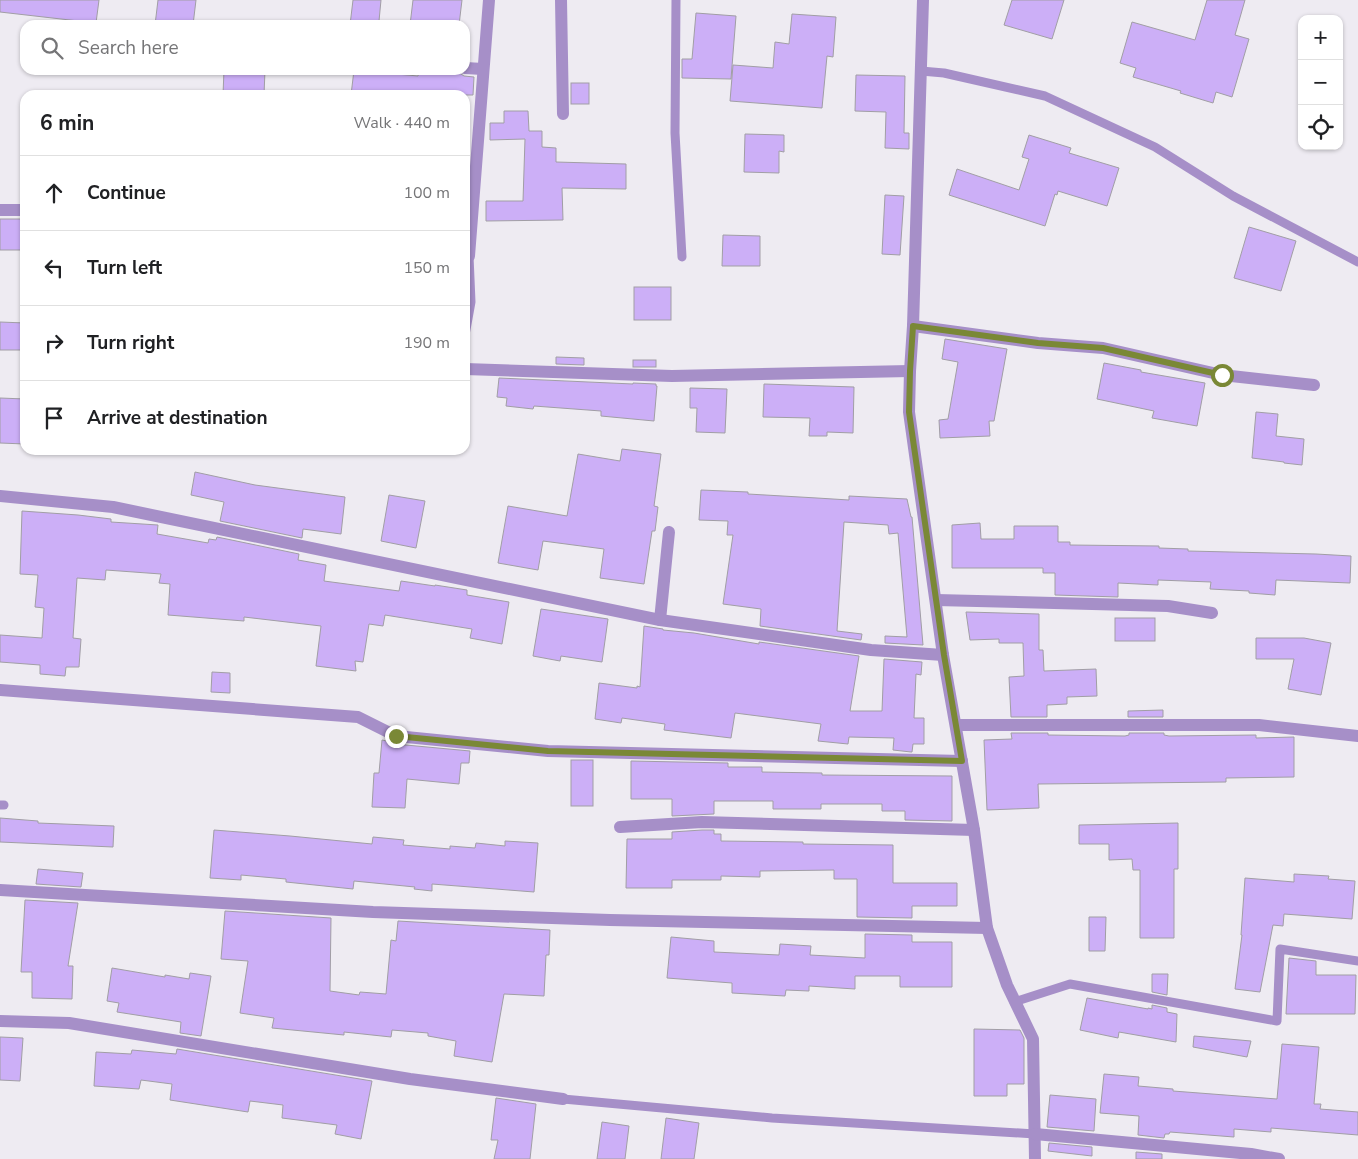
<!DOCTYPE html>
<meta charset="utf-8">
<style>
body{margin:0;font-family:"Nunito Sans",sans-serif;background:#f2f2f2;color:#202124}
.controls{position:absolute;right:15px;top:15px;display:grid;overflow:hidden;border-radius:10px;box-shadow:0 1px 4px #0004}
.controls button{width:45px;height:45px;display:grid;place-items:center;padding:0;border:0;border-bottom:1px solid #e0e0e0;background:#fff;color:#202124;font:25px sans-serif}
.stop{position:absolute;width:15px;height:15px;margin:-11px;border:4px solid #7a8836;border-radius:50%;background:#fff}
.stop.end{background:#7a8836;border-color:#fff;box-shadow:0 1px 5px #0008}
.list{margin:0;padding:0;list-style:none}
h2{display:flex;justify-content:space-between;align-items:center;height:65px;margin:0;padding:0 20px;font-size:21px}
h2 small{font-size:16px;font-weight:400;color:#757577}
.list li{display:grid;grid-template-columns:32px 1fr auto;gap:15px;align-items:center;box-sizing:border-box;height:75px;padding:0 20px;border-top:1px solid #e0e0e0}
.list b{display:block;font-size:19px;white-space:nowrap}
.list em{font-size:16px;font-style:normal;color:#757577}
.icon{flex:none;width:28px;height:28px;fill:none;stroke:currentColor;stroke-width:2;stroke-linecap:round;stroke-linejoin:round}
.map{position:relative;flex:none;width:1358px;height:1159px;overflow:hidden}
.search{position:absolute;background:#fff;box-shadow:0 1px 4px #0004;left:20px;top:20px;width:450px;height:55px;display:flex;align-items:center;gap:12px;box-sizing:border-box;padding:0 18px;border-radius:15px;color:#757577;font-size:19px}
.panel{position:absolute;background:#fff;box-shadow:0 1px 4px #0004;left:20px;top:90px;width:450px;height:365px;border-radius:15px}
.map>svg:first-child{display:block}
.building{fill:#ccaff7;stroke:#a19ea5}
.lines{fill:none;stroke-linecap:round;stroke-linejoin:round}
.service{stroke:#a68fc8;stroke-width:9}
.minor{stroke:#a68fc8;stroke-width:12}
.route{stroke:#7a8836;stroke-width:6}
</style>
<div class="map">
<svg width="1358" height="1159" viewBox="0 0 1358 1159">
<rect width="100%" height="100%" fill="#eeebf2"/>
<g class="building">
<path d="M0 0H99L96 23 0 12Z"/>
<path d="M158 0H196L193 25H155Z"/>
<path d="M353 0H381L379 21H375V25H350Z"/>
<path d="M413 0H462L459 25H410Z"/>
<path d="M1012 0H1064L1052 39 1004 25Z"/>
<path d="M1207 0H1245L1235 35 1249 39 1232 97 1216 92 1213 103 1180 93 1181 91 1133 77 1136 68 1120 63 1132 22 1195 40Z"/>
<path d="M696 13 736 16 731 79 682 78V59H692Z"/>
<path d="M792 14 836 17 833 57 827 56 822 108 730 101 733 65 773 68 775 42 789 44Z"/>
<path d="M224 70H265L264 95H223Z"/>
<path d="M354 70 418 76 419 70 458 72 464 76 474 77 473 95H351Z"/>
<path d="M856 75 905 76 904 133H909V149L885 148 886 112 855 111Z"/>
<rect x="571" y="83" width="18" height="21"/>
<path d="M504 111H528L529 131H542V147L556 148V162L626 164V189L562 188 563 220 486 221V201H523L525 139 490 140V123H504Z"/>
<path d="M745 134 784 135V152L779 151V173L744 172Z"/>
<path d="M1029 135 1071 148 1069 153 1119 168 1107 206 1058 191 1057 195 1055 194 1045 226 949 195 957 169 1019 190 1029 159 1022 157Z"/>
<path d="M885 195 904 196 900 255 882 254Z"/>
<rect x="0" y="219" width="25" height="31"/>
<path d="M1249 227 1296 241 1281 291 1234 278Z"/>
<path d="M723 235 760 236V266H722Z"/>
<rect x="634" y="287" width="37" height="33"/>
<path d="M0 322 25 323 24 350H0Z"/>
<path d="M945 339 1007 349 994 421H989L990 436 940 438 939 420 948 419 958 362 942 359Z"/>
<path d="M556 357 584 358V365L556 364Z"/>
<rect x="633" y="360" width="23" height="7"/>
<path d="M1104 363 1141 370V372L1205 383 1197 426 1152 418 1154 411 1097 399Z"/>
<path d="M499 378 633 384V383L656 384V386H657L654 421 601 416V411L534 406 533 409 506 406 507 398 497 397Z"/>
<path d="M764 384 854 387 853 433 827 432V436H809L810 418 763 417Z"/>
<path d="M690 388 727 389 725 433 696 432 697 408H690Z"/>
<path d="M0 398 25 399V444L0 443Z"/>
<path d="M1256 412 1278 414 1276 436 1304 439 1302 465 1284 463V462L1252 458Z"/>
<path d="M622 449 661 454 654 506 658 507 655 531H652L644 584 600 578 604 549 543 541 538 570 498 563 508 506 567 516 578 454 620 461Z"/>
<path d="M195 472 255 485 345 497 341 534 303 529 302 538 220 521 224 502 191 495Z"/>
<path d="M701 490 748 492V494L817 498 849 500V496L907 499 911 517H912L923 645 885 643V636L907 637 898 533 889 534 888 525 844 522 837 631 862 634 861 640 760 626 761 609 723 604 733 535H727L728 521 699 520Z"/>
<path d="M389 495 425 501 416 548 381 541Z"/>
<path d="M22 511 78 515 111 519V522L158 525 157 534 208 543 209 539 216 540 217 537 299 554 298 560 326 565 324 581 399 591 401 581 435 586V585L467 590V595L509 602 502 644 470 638 472 629 385 615 383 626 369 624 363 662 355 661 356 671 316 666 321 626 244 617V621L168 615 170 584 159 583 161 574 106 570 105 580 77 578 73 638 81 639 79 667H66L65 676 40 674V665L0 662V635L42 638 44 608 35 607 38 575 20 574Z"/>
<path d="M980 523 981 539H1014V526H1058V542H1070V545L1159 546V548L1188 549V551L1316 554 1351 556 1350 583 1276 580 1275 595 1249 593V591L1210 589 1211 582 1158 580V585L1118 583V597L1055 595V573H1043V568H952V525Z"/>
<path d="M541 609 608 619 602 662 561 656 560 661 533 656Z"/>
<path d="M966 612 1039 614V650H1043L1044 671 1096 669 1097 696 1067 697V704L1047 705V717H1011L1009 677 1024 676 1023 643H999V639L970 640Z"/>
<rect x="1115" y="618" width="40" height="23"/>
<path d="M644 626 663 629V630L694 633 759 644V642L859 656 850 711H882L884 659 922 662 921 675 916 674 914 718H924V744H913L912 752H911L893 750 894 738 849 737 848 744 818 741 821 724 735 713 731 738 664 730 665 724 622 718 621 723 595 719 599 683 637 688V686L640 687Z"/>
<path d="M1256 638H1304L1331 643 1321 695 1288 689 1294 659H1256Z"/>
<path d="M212 672 230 673V693L211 692Z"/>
<path d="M1163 710V717H1128V711Z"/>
<path d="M1011 733H1048V735L1125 736 1129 735V733H1164V735L1169 736 1256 735V738L1294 737V777L1226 778V782L1038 784 1039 808 987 810 984 740 1012 739Z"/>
<path d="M382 740 387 741 395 744 470 751 469 763H461L459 784 407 779 405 808 372 807 374 773H379Z"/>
<rect x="571" y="760" width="22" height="46"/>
<path d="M631 761 728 763V767H762V772L822 773V775L952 776V821L905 820V811H882V804H821V809H773V801H714V814L672 816V799H631Z"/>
<path d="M0 818 38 821V823L114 826 113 847 0 842Z"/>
<path d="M1178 823V869H1174V938H1140V870H1133L1132 859 1109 860V844H1079V825Z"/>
<path d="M214 830 290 836 372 844 373 837 404 840 403 845 450 849V846L475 848 476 843 505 846V841L538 843 534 892 432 884V891L414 889 415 887 354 881 353 889 286 882V879L241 875V880L210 878Z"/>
<path d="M702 830H714V834H721V841L803 842V844L893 845V883H957V906H912V918L857 917V879H834V870L760 871V877L721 876V880H672V888H626L627 839H672V832Z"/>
<path d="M38 869 83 873 81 887 36 884Z"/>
<path d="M1294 874 1329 876 1328 879 1355 881 1352 919 1284 914 1283 926 1273 925 1260 992 1235 989 1242 935H1241L1245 878 1294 882Z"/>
<path d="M25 900 78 903 68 966H73L72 999 32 998V972H21Z"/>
<path d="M225 911 331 918 330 991 359 995 360 992 386 994 391 940 396 941 398 921 550 930 549 955H546L544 996 504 994 492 1062 454 1056 456 1041 428 1036V1033L392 1030 391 1037 344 1032V1035L272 1028 274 1018 240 1013 248 961 221 959Z"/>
<path d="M1089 917H1106L1105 951H1089Z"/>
<path d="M865 934 912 935V942H952V987H900V976H855V989L809 986V991L786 990 785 996 732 993V983L667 978 671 937 714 941V952L779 955 780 944 811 946 810 955 865 958Z"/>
<path d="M1289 958 1316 961V975H1356L1355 1014H1286Z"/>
<path d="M112 968 165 977V975L189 979 190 973 211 976 201 1036 180 1033 181 1022 117 1012 119 1003 107 1001Z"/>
<path d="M1152 974H1168L1167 995 1152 992Z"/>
<path d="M1087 998 1148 1009V1008L1152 1009V1005L1167 1008V1012L1177 1014 1176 1042 1119 1032 1118 1038 1080 1030Z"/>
<path d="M974 1029 1020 1030 1024 1038V1084H1007V1096H974Z"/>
<path d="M1194 1036 1251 1041 1247 1057 1193 1047Z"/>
<path d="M0 1037 23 1038 20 1081 0 1080Z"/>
<path d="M1282 1044 1319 1047 1314 1104H1321L1320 1109 1358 1112V1135L1271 1128V1132L1234 1129V1137L1170 1132 1169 1134H1165L1164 1138 1138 1135 1139 1116 1100 1113 1104 1074 1139 1077 1138 1086 1173 1089V1091L1277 1099Z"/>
<path d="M177 1049 372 1081 361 1139 335 1134 337 1125 282 1118 283 1105 250 1101 248 1112 170 1100 172 1084 141 1080 139 1089 94 1086 96 1052 131 1054 132 1050 176 1054Z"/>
<path d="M1050 1095 1096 1099 1094 1131 1047 1127Z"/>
<path d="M496 1098 536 1104 530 1159H494L498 1140H491Z"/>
<path d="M666 1118 699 1123 694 1159H661Z"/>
<path d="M602 1122 629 1126 625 1159H597Z"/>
<path d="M1049 1143 1092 1147V1156L1048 1151Z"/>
<path d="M1136 1152 1162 1154V1159H1136Z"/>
</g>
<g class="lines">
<g class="service">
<path d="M676 0 675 133 682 257"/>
<path d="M921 71 944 73 1045 96 1155 147 1233 196 1358 262"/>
<path d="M465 335 471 302 469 256"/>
<path d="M0 805H4"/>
<path d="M1014 1002 1070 984 1277 1021 1280 949 1358 961"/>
<path d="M563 1099 772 1118 1035 1134"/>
</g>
<g class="minor">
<path d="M561 0 563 114"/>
<path d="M923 0 913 326 910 371 909 412 943 655 974 830 987 928 1007 985 1033 1039 1035 1159"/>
<path d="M465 68 483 69"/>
<path d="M0 210H25"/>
<path d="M465 256H469L489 0"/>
<path d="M913 326 1038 343 1103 348 1222 375 1314 385"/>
<path d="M465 369 672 376 910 371"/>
<path d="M0 496 113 507 660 620 871 650 943 655"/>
<path d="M936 600 1168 606 1212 613"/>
<path d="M660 620 669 532"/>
<path d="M0 690 358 717 396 736 548 751 962 761"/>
<path d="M956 725H1259L1358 736"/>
<path d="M620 827 702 822 974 830"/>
<path d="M0 890 373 912 610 920 987 928"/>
<path d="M0 1021 69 1023 410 1079 563 1099"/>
<path d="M1035 1134 1251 1154 1279 1159"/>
</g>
</g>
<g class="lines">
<path class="route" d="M396 736 548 751 962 761 944 655 909 412 910 371 913 326 1038 343 1103 348 1222 375"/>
</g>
</svg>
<div class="controls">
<button>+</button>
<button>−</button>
<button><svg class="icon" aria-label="locate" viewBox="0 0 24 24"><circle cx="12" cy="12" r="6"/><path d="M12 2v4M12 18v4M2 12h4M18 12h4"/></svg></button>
</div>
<div class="stop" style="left:1222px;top:375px"></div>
<div class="stop end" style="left:396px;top:736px"></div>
<div class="search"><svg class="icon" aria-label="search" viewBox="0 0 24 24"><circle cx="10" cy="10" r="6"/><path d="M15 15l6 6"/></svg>Search here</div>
<section class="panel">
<h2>6 min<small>Walk · 440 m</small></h2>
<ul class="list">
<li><svg class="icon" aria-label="ahead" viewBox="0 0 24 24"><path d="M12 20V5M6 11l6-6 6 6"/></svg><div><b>Continue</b></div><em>100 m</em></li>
<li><svg class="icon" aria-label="left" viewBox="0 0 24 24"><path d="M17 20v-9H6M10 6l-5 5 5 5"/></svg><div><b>Turn left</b></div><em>150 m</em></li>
<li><svg class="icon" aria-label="right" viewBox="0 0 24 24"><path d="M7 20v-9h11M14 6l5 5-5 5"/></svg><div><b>Turn right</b></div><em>190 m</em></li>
<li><svg class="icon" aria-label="arrive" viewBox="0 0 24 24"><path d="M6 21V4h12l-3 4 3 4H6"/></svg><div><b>Arrive at destination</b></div></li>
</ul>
</section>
</div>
